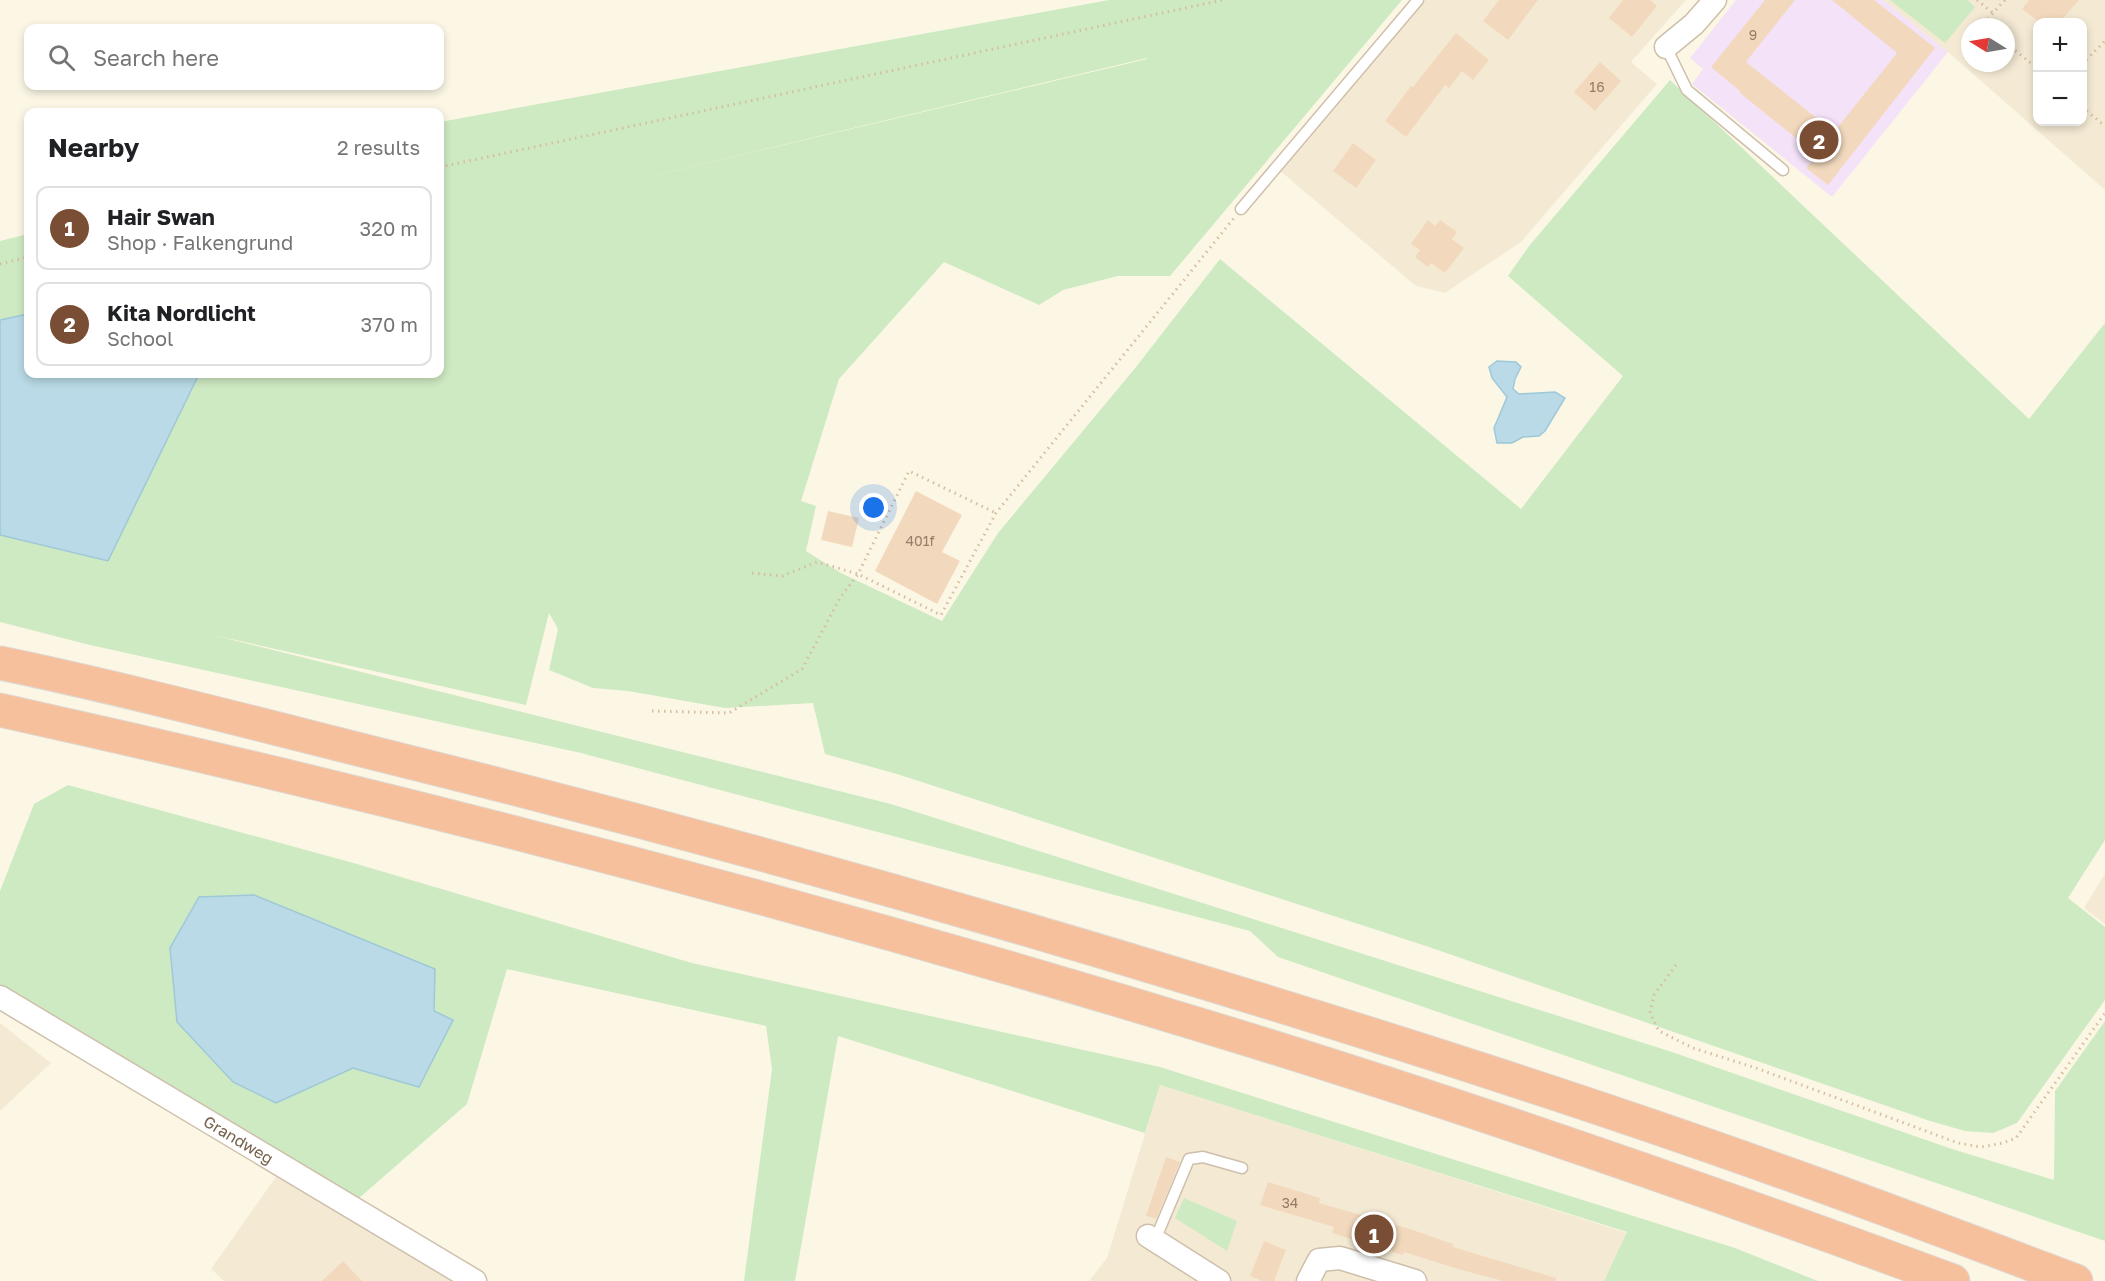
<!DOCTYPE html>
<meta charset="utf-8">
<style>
body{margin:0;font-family:"Golos Text",sans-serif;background:#f6f6f6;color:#202124}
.controls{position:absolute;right:18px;top:18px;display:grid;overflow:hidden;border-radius:12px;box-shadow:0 3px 9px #0003}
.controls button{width:54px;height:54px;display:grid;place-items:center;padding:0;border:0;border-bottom:2px solid #e0e0e0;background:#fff;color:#202124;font:30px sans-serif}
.compass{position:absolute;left:1961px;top:18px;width:54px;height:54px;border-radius:50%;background:#fff;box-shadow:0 3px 9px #0003;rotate:281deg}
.you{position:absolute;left:874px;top:508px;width:21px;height:21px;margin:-15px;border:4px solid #fff;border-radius:50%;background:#1a73e8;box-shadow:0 0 0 9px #1a73e833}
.badge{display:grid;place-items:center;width:39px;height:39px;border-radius:50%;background:#7a4d35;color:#fff;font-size:20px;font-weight:700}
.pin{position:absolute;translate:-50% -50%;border:3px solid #fff;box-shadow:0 2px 6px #0006}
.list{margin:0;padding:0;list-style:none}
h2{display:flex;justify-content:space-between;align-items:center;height:78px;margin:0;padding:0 24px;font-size:26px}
h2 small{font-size:20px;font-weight:400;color:#757577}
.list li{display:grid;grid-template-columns:39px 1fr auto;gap:18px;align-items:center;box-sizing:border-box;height:84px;margin:0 12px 12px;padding:0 12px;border:2px solid #e0e0e0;border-radius:12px}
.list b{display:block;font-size:22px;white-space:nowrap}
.list p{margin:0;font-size:20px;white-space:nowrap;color:#757577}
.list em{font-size:20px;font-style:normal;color:#757577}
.icon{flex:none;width:33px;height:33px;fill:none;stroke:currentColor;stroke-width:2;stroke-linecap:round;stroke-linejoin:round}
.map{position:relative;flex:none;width:2105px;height:1281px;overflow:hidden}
.search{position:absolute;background:#fff;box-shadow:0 3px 9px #0003;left:24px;top:24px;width:420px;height:66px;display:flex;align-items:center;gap:15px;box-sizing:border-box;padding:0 21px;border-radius:12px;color:#757577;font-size:22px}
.panel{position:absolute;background:#fff;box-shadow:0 3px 9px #0003;left:24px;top:108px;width:420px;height:270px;border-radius:12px}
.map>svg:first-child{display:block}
.residential{fill:#f4ead4;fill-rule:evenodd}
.education{fill:#f4e2f9}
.green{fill:#ceeac3;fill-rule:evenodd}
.water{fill:#b9dae6;stroke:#9fc8d8;stroke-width:1.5}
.building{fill:#f2d9bd}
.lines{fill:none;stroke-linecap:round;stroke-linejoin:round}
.service-casing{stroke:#cebfab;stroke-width:13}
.minor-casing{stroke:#cebfab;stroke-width:25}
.motorway-casing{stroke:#ded9d4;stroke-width:35}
.path{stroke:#d7bd9f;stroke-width:3;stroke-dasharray:1.5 4.5;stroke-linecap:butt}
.service{stroke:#fff;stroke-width:10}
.minor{stroke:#fff;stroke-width:22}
.motorway{stroke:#f7c09c;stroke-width:33}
.labels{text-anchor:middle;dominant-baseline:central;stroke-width:4.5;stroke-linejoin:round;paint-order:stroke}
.number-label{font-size:14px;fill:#957e67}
.street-label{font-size:16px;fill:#76604a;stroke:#fffaec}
</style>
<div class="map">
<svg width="2105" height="1281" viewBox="0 0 2105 1281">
<rect width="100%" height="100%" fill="#fcf7e5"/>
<g class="residential">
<path d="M1422 0H1686L1631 62 1657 84 1521 242 1445 293 1416 286 1279 170Z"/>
<path d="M1883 0H2105V190L1948 52ZM2038 22H2082V122H2038ZM1970 27H2006V63H1970Z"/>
<path d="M2105 874V924L2084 908Z"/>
<path d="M0 1023 51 1063 0 1111Z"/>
<path d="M1160 1085 1627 1233 1604 1281H1089L1107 1258Z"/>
<path d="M280 1171 462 1281H224L211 1269Z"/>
</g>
<path class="education" d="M1736 0H1883L1948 52 1832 197 1692 84 1703 69 1690 58Z"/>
<g class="green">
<path d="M1109 0H1402L1170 276H1118L1063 290 1039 305 944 262 839 379 801 501 816 506 806 551 841 573 942 621 998 533 1136 367 1220 259 1521 509 1623 376 1508 276 1529 246 1670 80 2029 419 2105 323V840L2068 898 2105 927V1000L2017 1123 1993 1133 1965 1131 1930 1121 1426 946 897 774 825 754 813 703 725 708 628 691 593 688 549 670 558 629 549 613 526 705 213 635 891 804 1672 1052 1952 1149 2054 1180 2055 1091 2105 1021V1241L1278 957 1250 931 581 753 90 645 0 622V535L108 561 199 374H440V122ZM1147 58V59L568 196Z"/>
<path d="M1890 0H1967L1975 7 1945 43Z"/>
<path d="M28 234V314L0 320V241Z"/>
<path d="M68 785 357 864 692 963 1160 1067 1735 1248 1818 1281H1604L1627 1232 1160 1085 1145 1133 838 1036 795 1281H744L772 1069 766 1026 507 969 467 1104 358 1199 0 986V891L34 804ZM170 948 434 1011 453 1020 420 1086 353 1068 233 1082 177 1022Z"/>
<path d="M1184 1198 1237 1221 1227 1251 1175 1218Z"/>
</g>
<g class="water">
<path d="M28 314V374H199L108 561 0 535V320Z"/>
<path d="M1497 361 1516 362 1521 367 1515 379 1513 389 1519 394 1555 392 1565 398 1545 431 1539 436 1523 437 1512 443H1497L1494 428 1507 397 1492 378 1489 367Z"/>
<path d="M254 895 435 969 434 1011 453 1020 419 1087 353 1068 276 1103 233 1082 177 1022 170 948 199 897Z"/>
</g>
<g class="building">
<path d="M1499 0H1538L1508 40 1483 21Z"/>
<path d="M1623 0H1650L1657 6 1632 37 1609 18Z"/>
<path d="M1765 0H1795L1746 62 1834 132 1897 53 1832 0H1874L1935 48 1828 185 1806 168 1817 155 1740 93 1741 92 1711 67Z"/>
<path d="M2029 0H2079L2060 22H2039L2022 9Z"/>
<path d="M1456 33 1489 60 1473 80 1462 71 1449 88 1445 85 1406 137 1385 121 1411 86 1413 87Z"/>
<path d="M1600 62 1621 81 1595 111 1574 92Z"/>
<path d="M1353 143 1376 160 1356 188 1333 171Z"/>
<path d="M1428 220 1435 226 1440 220 1457 232 1452 239 1464 248 1445 273 1431 263 1428 267 1415 257 1420 250 1411 244Z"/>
<path d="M916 491 962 515 942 552 960 561 937 604 875 571Z"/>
<path d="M828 511 859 518 852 547 821 540Z"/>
<path d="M1166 1157 1180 1162 1156 1219 1146 1216Z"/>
<path d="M1268 1182 1320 1198 1319 1203 1410 1229 1453 1244V1247L1556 1278V1281H1503L1458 1269 1404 1252 1403 1255 1332 1233 1334 1227 1260 1205Z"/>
<path d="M1264 1241 1286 1250 1274 1281H1263L1250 1276Z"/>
<path d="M343 1261 362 1281H322Z"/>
</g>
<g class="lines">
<g class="service-casing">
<g id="service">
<path d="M1666 47 1687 90 1783 170"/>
<path d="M1241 209 1418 0"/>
<path d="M1155 1240 1189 1159 1203 1157 1242 1168"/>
</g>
</g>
<g class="minor-casing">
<g id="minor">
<path d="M1666 47 1694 24 1715 0"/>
<path id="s1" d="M0 997 475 1281"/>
<path d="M1148 1236 1219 1281"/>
<path d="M1308 1281 1319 1260 1340 1258 1415 1281"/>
</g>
</g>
<g class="motorway-casing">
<g id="motorway">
<path d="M0 663C139 692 276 729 413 763 670 827 926 898 1179 975 1381 1036 1582 1100 1780 1171 1879 1206 1977 1244 2076 1281"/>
<path d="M0 710C426 804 849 916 1266 1045 1497 1117 1726 1197 1953 1281"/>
</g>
</g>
<g class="path">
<path d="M1977 0 1993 13"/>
<path d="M1987 27 1983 24 2005 0"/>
<path d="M2006 43 2038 69"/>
<path d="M2082 64 2105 41"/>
<path d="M2082 107 2105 126"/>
<path d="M440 167 1223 0"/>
<path d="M0 264 28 257"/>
<path d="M752 573 782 576 817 562 858 574 909 471 996 513"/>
<path d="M652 711 729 713 802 669 840 598 858 574 941 615 996 513 1234 218"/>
<path d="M1676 965 1654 995 1650 1013 1659 1031 1693 1048 1756 1068 1958 1143 1981 1147 2003 1143 2016 1138 2105 1013"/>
</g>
<use href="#service" class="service"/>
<use href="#minor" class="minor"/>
<use href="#motorway" class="motorway"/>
</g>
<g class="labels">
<g class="number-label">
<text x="1753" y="34">9</text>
<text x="1597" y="86">16</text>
<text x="920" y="540">401f</text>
<text x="1290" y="1202">34</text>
</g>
<g class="street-label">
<text stroke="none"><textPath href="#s1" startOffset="278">Grandweg</textPath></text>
</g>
</g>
</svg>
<div class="controls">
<button>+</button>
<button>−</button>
</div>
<svg class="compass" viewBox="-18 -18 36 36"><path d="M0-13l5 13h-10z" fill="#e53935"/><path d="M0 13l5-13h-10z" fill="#757577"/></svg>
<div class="you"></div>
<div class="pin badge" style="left:1374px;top:1234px">1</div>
<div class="pin badge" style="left:1819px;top:140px">2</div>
<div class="search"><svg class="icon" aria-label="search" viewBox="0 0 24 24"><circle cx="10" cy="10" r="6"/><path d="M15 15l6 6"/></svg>Search here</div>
<section class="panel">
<h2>Nearby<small>2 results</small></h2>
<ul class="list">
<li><span class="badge">1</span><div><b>Hair Swan</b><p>Shop · Falkengrund</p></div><em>320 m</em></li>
<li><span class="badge">2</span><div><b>Kita Nordlicht</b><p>School</p></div><em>370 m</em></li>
</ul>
</section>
</div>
